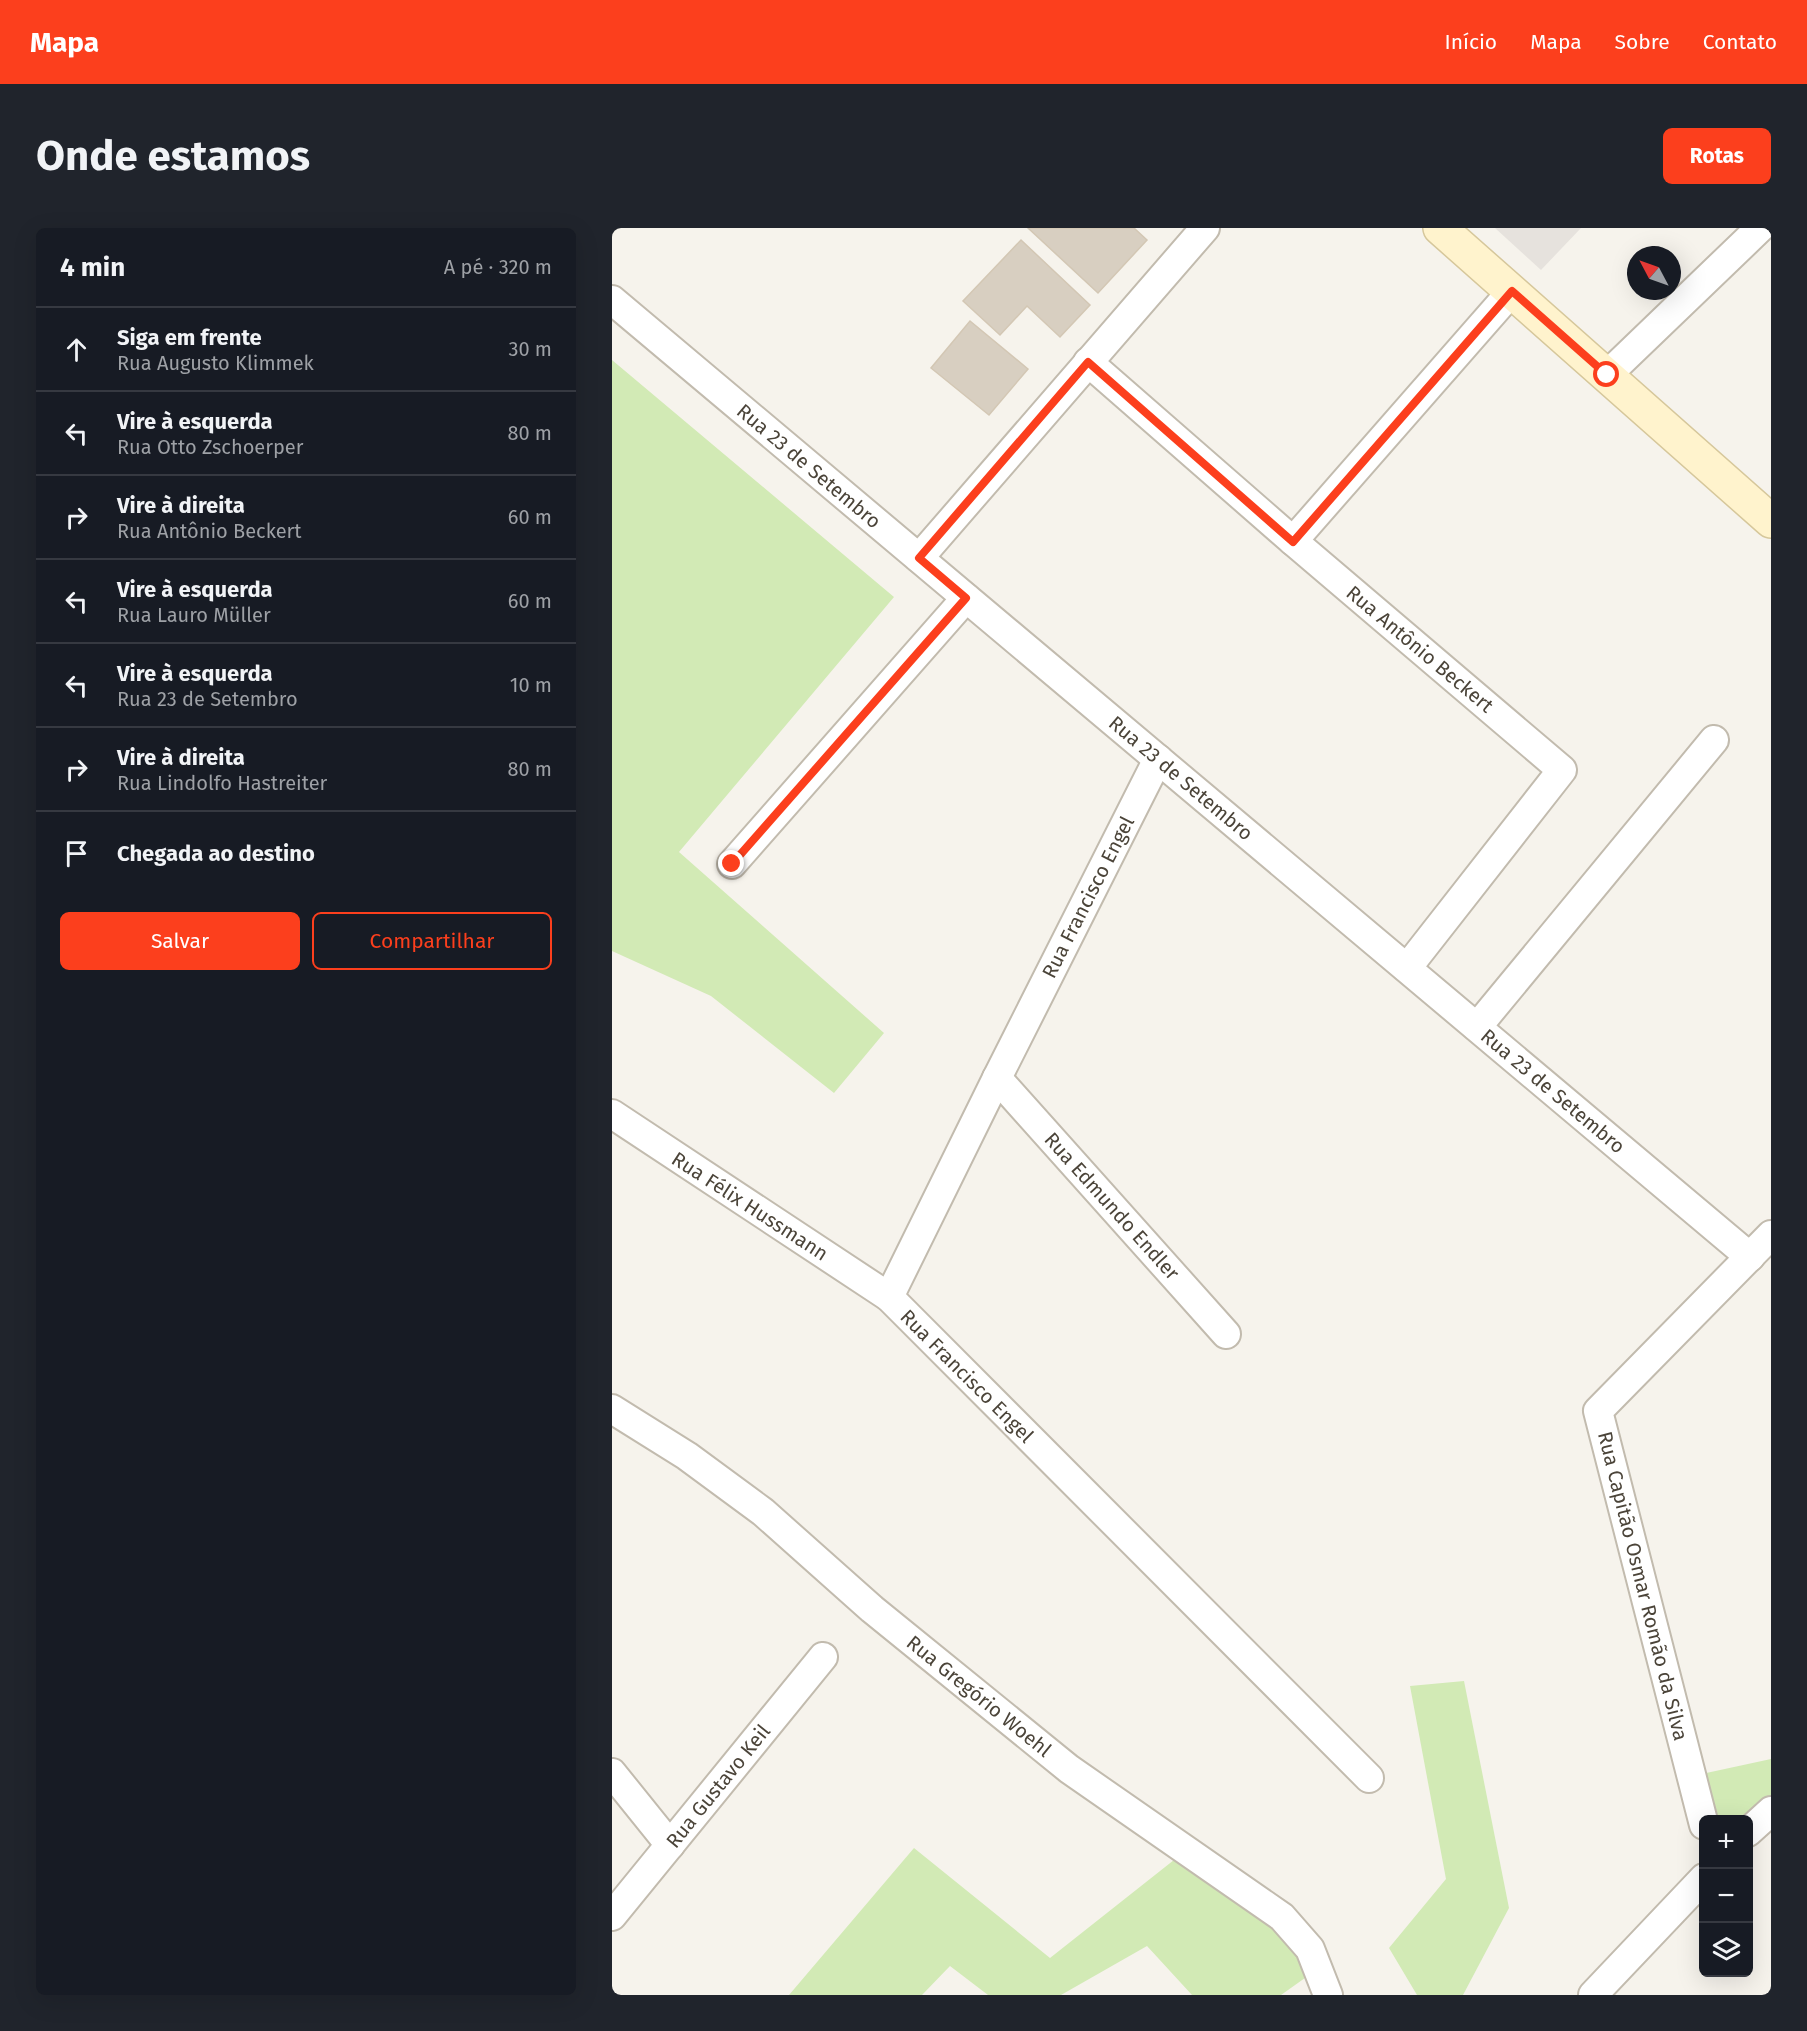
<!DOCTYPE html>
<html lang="pt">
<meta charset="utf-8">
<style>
body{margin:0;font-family:"Fira Sans",sans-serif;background:#20242c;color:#f1f3f6}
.controls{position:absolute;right:18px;bottom:18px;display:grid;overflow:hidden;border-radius:9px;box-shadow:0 6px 24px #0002}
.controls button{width:54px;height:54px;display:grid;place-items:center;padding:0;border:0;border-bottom:2px solid #363941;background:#171b24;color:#f1f3f6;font:30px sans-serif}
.compass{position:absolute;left:1015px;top:18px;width:54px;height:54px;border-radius:50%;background:#171b24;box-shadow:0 6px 24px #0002;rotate:311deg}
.stop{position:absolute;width:18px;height:18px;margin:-14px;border:4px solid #fc3f1d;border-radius:50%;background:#fff}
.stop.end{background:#fc3f1d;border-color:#fff;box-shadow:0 2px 6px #0008}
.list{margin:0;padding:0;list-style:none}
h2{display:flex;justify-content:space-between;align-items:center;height:78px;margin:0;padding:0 24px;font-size:26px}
h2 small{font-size:20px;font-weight:400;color:#9ea1a6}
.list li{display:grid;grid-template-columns:39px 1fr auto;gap:18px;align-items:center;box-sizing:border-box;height:84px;padding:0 24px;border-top:2px solid #363941}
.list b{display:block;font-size:22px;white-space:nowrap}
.list p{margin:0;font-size:20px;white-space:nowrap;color:#9ea1a6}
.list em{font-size:20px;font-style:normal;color:#9ea1a6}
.actions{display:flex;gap:12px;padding:18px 24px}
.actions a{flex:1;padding:14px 0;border:2px solid #fc3f1d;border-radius:9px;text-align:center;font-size:21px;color:#fc3f1d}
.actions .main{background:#fc3f1d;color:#fff}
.icon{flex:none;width:33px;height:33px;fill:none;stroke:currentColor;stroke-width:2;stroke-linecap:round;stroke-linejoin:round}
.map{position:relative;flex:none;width:1159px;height:1767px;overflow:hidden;border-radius:9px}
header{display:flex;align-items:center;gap:36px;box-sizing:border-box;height:84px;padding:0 30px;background:#fc3f1d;color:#fff}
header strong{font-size:28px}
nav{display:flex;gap:33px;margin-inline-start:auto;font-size:21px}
.intro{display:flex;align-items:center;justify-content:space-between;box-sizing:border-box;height:144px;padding:0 36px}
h1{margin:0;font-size:42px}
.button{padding:15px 27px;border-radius:9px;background:#fc3f1d;color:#fff;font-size:21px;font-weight:700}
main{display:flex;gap:36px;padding:0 36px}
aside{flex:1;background:#171b24;border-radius:9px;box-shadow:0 6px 24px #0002}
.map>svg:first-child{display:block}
.industrial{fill:#e6e2dd}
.green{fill:#d2eab5}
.building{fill:#d8cfc1;stroke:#d3c7b4;stroke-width:1.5}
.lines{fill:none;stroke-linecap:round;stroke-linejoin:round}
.street-casing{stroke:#c2bbae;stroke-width:32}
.secondary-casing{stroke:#d6c79b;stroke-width:36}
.street{stroke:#fff;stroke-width:28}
.secondary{stroke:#fff3cd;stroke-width:33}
.route{stroke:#fc3f1d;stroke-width:8}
.labels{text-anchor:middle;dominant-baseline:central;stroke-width:4.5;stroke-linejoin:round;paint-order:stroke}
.street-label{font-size:20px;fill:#4b4439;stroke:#fff}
</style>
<header>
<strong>Mapa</strong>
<nav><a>Início</a><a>Mapa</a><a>Sobre</a><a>Contato</a></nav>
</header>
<div class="intro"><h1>Onde estamos</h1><a class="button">Rotas</a></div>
<main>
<aside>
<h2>4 min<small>A pé · 320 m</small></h2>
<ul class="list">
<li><svg class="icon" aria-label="ahead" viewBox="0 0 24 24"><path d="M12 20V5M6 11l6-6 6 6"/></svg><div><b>Siga em frente</b><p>Rua Augusto Klimmek</p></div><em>30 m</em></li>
<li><svg class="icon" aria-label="left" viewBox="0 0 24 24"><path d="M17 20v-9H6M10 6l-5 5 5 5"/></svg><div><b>Vire à esquerda</b><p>Rua Otto Zschoerper</p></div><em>80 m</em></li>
<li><svg class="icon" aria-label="right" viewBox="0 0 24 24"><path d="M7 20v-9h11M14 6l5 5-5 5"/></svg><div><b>Vire à direita</b><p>Rua Antônio Beckert</p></div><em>60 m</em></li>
<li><svg class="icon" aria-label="left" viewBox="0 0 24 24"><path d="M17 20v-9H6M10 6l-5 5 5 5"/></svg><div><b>Vire à esquerda</b><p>Rua Lauro Müller</p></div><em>60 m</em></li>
<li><svg class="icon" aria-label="left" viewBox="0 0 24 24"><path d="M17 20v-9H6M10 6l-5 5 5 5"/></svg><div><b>Vire à esquerda</b><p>Rua 23 de Setembro</p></div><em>10 m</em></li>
<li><svg class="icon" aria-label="right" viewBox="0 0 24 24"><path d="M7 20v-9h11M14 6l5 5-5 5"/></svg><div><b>Vire à direita</b><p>Rua Lindolfo Hastreiter</p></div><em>80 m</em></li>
<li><svg class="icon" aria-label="arrive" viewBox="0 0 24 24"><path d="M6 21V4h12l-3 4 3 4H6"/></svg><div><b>Chegada ao destino</b></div></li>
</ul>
<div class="actions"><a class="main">Salvar</a><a>Compartilhar</a></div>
</aside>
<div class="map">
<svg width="1159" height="1767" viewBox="0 0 1159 1767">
<rect width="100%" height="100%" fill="#f6f3ec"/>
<path class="industrial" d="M883 0H969L929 42Z"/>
<g class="green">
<path d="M0 132 282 369 67 624 272 805 222 865 99 768 0 723Z"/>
<path d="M852 1453 897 1680 851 1767H805L777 1720 834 1651 798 1458Z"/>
<path d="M1159 1531V1573L1136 1592 1097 1591 1085 1547Z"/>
<path d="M302 1620 438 1730 567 1628 645 1682 700 1745 669 1767H580L535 1718 449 1767H376L338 1738 310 1767H177Z"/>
</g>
<g class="building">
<path d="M416 0H522L535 12 486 65Z"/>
<path d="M409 12 478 77 448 109 415 78 388 107 351 73Z"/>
<path d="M358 93 416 141 377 187 319 140Z"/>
</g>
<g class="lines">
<g class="street-casing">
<g id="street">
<path d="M0 72 1138 1029"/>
<path d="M476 134 681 313 950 542 795 740"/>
<path d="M995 147 1148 0"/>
<path d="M681 313 900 63"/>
<path d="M307 330 593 0"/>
<path d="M546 531 385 850 277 1069 757 1550"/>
<path d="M120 636 354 370"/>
<path d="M865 799 1102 512"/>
<path d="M385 850 614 1106"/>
<path d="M0 886 277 1069"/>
<path d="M0 1181 75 1228 151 1284 260 1381 457 1541 670 1689 698 1721 716 1767"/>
<path d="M0 1545 58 1617"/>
<path d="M1092 1597 986 1183 1159 1007"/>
<path d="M1136 1604 1159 1583"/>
<path d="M0 1688 211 1429"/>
<path d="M981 1767 1092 1650"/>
</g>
</g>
<g class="secondary-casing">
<path id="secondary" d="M828 0 1159 293"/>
</g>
<use href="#street" class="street"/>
<use href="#secondary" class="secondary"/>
</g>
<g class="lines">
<path class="route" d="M120 636 354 370 307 330 476 134 681 314 900 63 995 147"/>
</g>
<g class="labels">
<g class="street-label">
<text transform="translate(197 238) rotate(40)">Rua 23 de Setembro</text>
<text transform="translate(808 421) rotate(40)">Rua Antônio Beckert</text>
<text transform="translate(569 550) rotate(40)">Rua 23 de Setembro</text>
<text transform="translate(476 669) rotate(-63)">Rua Francisco Engel</text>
<text transform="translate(941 863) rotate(40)">Rua 23 de Setembro</text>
<text transform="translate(138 978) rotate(33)">Rua Félix Hussmann</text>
<text transform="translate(500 978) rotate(48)">Rua Edmundo Endler</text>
<text transform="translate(355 1148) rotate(45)">Rua Francisco Engel</text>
<text transform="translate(1031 1358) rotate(76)">Rua Capitão Osmar Romão da Silva</text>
<text transform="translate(367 1468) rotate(39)">Rua Gregório Woehl</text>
<text transform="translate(106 1558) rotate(-51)">Rua Gustavo Keil</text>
</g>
</g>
</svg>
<div class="controls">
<button>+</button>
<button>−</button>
<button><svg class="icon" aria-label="layers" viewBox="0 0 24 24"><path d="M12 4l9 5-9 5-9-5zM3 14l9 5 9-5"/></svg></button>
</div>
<svg class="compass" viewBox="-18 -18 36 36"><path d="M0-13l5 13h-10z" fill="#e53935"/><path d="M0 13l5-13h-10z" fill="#9ea1a6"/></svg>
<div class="stop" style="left:995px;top:147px"></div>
<div class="stop end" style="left:120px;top:636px"></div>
</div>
</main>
